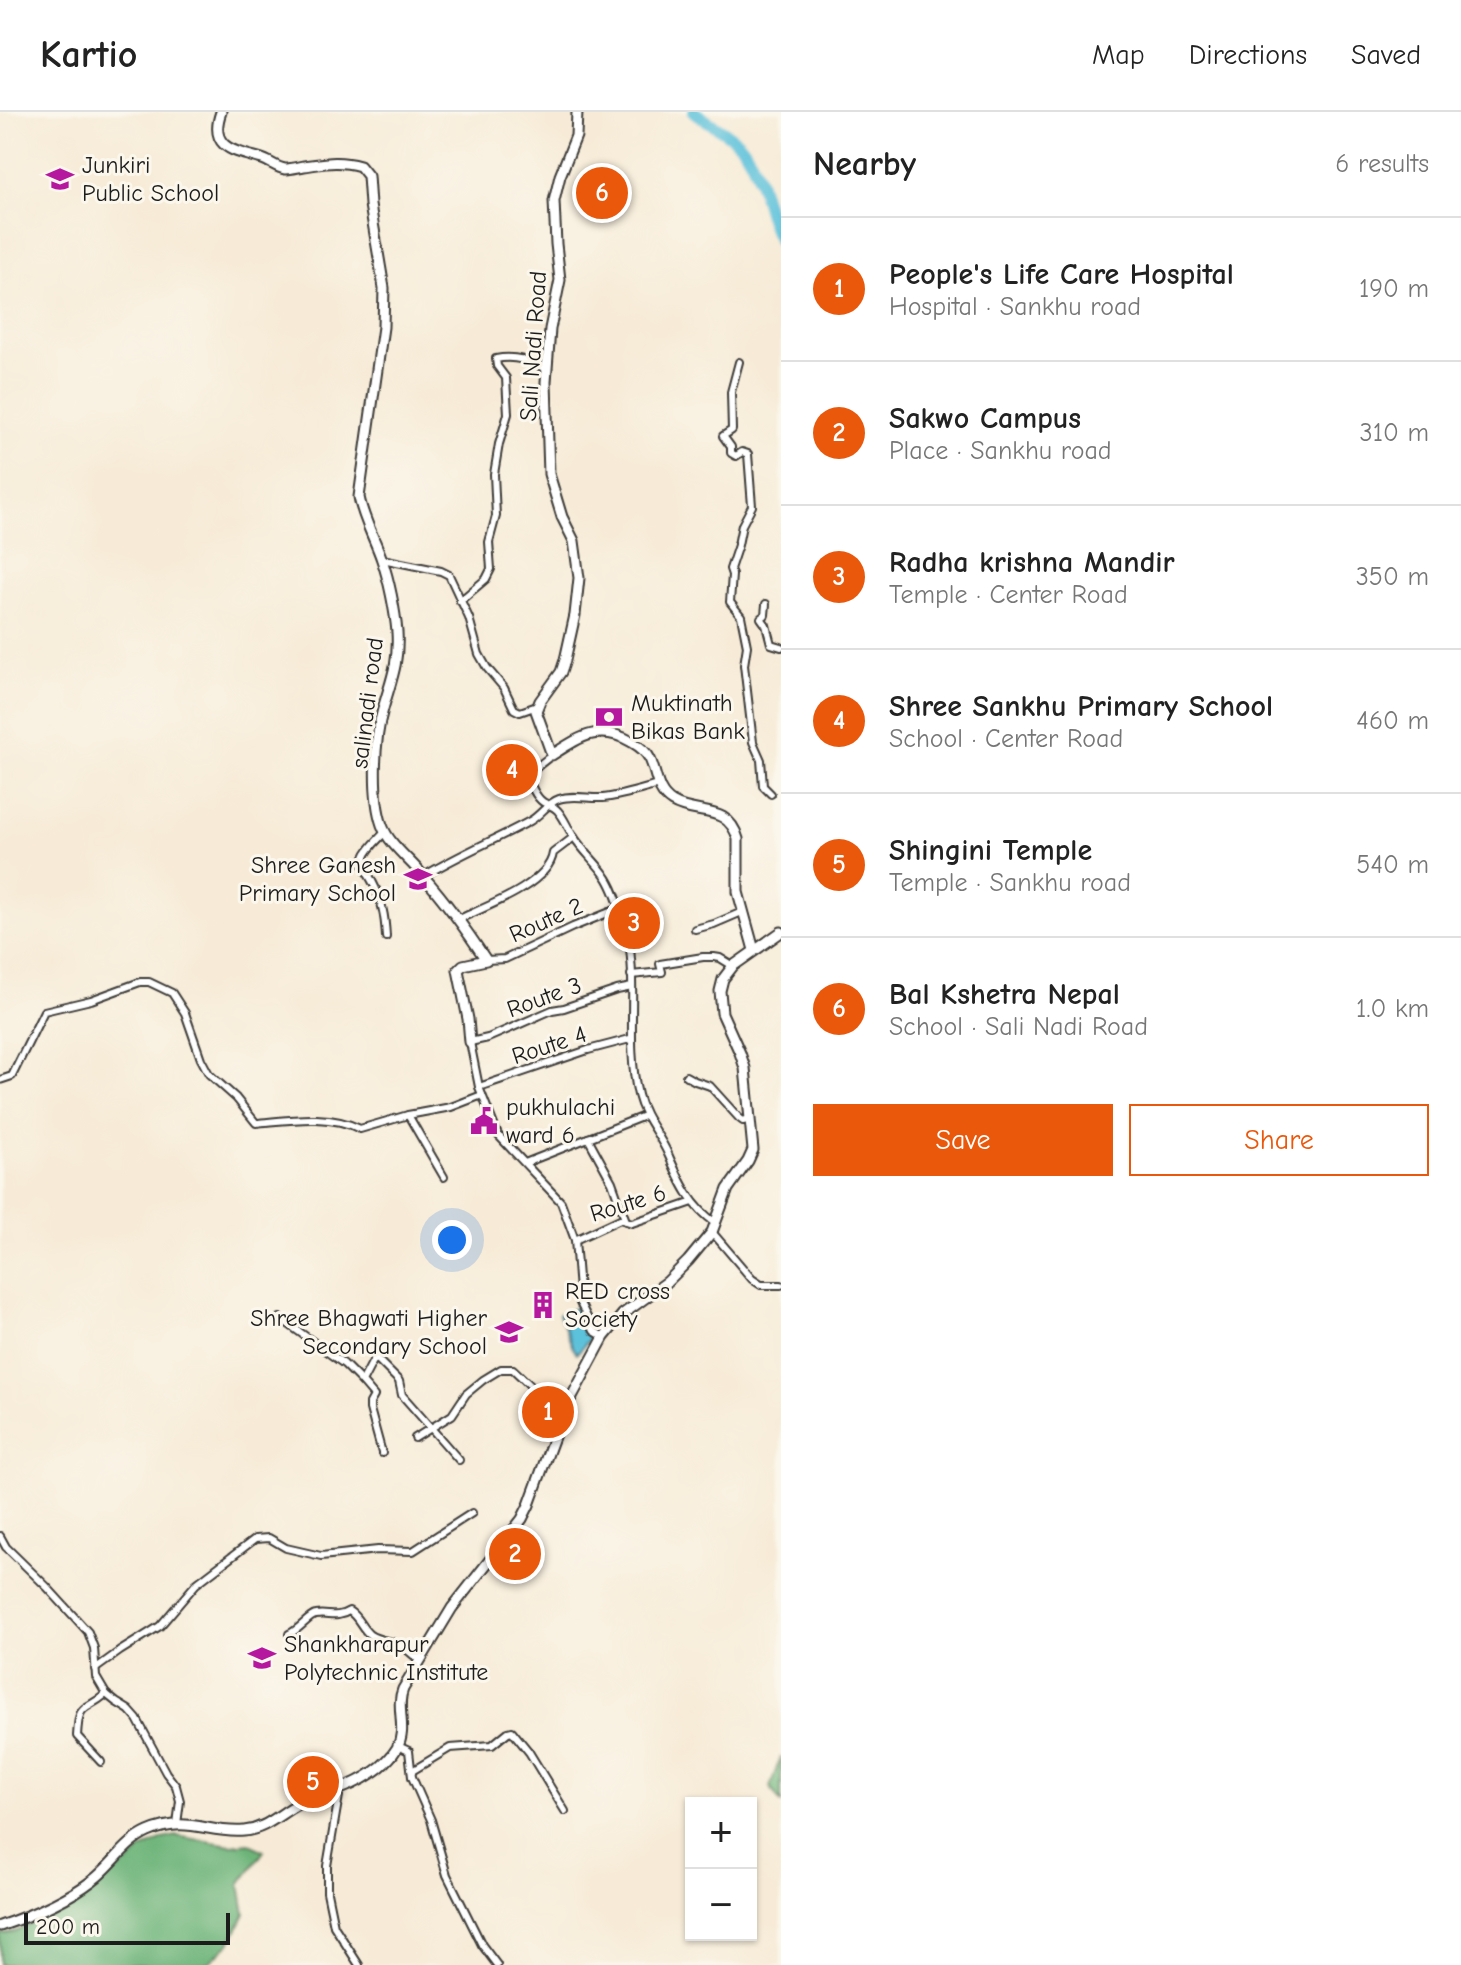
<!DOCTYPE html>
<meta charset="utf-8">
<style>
body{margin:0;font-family:"Comic Neue",sans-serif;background:#f2f2f2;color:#222}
.controls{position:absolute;right:24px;bottom:24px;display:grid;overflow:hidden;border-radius:0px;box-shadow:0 2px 6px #0004}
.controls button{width:72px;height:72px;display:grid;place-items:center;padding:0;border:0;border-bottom:2px solid #e0e0e0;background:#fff;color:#222;font:40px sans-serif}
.scale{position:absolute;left:24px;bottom:20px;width:206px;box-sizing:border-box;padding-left:8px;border:4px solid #1c1c1c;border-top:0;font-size:22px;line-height:28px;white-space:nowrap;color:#1c1c1c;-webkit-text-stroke:6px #fbf7ec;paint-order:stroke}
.you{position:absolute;left:452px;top:1128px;width:28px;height:28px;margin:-20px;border:6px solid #fff;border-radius:50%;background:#1a73e8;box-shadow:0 0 0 12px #1a73e833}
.badge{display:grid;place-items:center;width:52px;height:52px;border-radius:50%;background:#ea580c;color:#fff;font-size:26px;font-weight:700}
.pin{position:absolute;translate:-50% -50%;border:4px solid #fff;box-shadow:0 2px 8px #0006}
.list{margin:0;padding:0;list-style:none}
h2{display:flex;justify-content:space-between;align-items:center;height:104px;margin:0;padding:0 32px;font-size:34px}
h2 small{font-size:26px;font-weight:400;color:#767676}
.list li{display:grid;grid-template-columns:52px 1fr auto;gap:24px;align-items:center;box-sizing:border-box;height:144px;padding:0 32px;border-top:2px solid #e0e0e0}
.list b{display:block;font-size:30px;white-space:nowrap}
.list p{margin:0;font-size:26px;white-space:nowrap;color:#767676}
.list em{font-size:26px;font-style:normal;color:#767676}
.actions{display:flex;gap:16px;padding:24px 32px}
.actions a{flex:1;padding:18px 0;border:2px solid #ea580c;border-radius:0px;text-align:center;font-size:28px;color:#ea580c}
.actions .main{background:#ea580c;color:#fff}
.map{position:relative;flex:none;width:781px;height:1853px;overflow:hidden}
header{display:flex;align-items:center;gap:48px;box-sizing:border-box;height:112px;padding:0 40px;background:#fff;border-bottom:2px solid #e0e0e0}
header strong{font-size:38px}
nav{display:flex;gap:44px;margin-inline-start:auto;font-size:28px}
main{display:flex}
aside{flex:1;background:#fff}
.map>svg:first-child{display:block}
.forest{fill:#6db479;stroke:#44684a;stroke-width:2}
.water{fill:#5cc1da;stroke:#3c6e7b;stroke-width:2}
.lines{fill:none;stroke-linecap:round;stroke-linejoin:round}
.river{stroke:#5cc1da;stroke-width:12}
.street-casing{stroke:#3d3b38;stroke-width:10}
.secondary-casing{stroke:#3d3b38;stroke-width:13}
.street{stroke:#fff;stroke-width:6}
.secondary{stroke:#fff;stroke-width:9}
.labels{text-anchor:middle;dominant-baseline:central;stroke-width:6;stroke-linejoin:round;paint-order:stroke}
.poi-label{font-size:24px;fill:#1c1c1c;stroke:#fbf7ec;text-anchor:start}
.street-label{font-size:24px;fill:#1c1c1c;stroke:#fbf7ec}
</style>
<header>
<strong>Kartio</strong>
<nav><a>Map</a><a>Directions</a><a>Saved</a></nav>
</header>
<main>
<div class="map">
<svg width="781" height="1853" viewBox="0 0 781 1853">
<rect width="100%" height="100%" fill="#fbf7ec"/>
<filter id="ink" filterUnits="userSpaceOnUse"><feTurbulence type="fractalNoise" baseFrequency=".0125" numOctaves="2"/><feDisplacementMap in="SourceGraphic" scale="16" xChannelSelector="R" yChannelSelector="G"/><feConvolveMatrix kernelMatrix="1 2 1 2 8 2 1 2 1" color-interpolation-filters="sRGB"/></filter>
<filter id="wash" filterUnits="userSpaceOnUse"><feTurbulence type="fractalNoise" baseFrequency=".006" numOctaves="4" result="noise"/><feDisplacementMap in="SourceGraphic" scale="32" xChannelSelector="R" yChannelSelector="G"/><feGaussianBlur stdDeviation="1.8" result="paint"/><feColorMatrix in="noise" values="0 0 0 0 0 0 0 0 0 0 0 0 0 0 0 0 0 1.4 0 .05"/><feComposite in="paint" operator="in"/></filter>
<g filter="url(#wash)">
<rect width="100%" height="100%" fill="#f7ebd7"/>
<g class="forest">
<path d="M781 1644V1691L770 1675Z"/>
<path d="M176 1724 231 1733 249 1731 264 1739 240 1772 245 1802 231 1830 206 1853H0V1822L17 1819 88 1781 130 1749 141 1738 163 1727Z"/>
</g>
<path class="water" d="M575 1196 589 1225 588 1229 577 1241 573 1236 559 1202Z"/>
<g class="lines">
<path class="river" d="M694 0C706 9 732 23 741 33 764 61 763 101 781 132"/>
</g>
</g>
<g filter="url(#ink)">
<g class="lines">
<g class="street-casing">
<g id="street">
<path d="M739 250 731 280 732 318 723 324 731 335V341L736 344 742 340 748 342 752 394 742 413 738 433 730 457 732 463 730 490 741 504 747 534 744 553 753 630 761 648 763 674 771 682"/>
<path d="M382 447 441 459 449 463 469 506 479 542 487 556 504 576 514 597 520 600 537 594"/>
<path d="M460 489 486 467 491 457 489 430 496 404 494 362 499 332 508 302 506 266 497 254 496 247C515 243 530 249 546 257"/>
<path d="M766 492 765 503 761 506 766 513 771 532 781 535"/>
<path d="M552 643C546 648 533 656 530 664 528 671 537 686 543 690 548 693 554 694 558 699 565 707 568 717 574 725 583 739 596 750 605 763 614 775 619 793 624 808 641 865 624 925 638 983 644 1007 659 1021 668 1042 680 1069 691 1095 716 1111"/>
<path d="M385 720C379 727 368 736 365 745 361 754 368 761 372 769 382 788 385 804 386 825"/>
<path d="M424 764C458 743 495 728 530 709 541 703 547 691 559 687 573 682 589 687 603 686 622 684 640 678 658 673"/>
<path d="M459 807C485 795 549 772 553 741L574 725"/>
<path d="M695 817 714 812 742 800"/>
<path d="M486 848 505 847 573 815 620 796"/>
<path d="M631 863 662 860 660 852 703 845H714L720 846 733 854"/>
<path d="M686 964 695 969 710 974 739 1006 743 1009 750 1007"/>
<path d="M0 968 12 964 44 899 91 888 140 870H149L172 881 185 901 201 947 209 962 236 986 256 1011C290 1008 329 1001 360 1017L408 1003 451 995 482 983"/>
<path d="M479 975 588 938 630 927"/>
<path d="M408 1003 444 1065"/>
<path d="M588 1026 612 1070 626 1109"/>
<path d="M525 1051 644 1004"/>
<path d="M712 1120 752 1167 761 1173H781"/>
<path d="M575 1128 620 1107 632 1111 693 1090"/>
<path d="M280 1206 344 1252 362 1270"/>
<path d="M604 1225 594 1219 580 1191 575 1128 561 1090 498 1023 479 975 470 930 488 926 552 898 564 896 617 878 632 875"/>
<path d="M415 1326 452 1303 466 1282 483 1268 501 1257H513L533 1276 537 1284 546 1292 562 1303"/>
<path d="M382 1341 370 1297V1291L374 1284 362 1270 373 1249 377 1247 399 1269 402 1283 459 1348"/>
<path d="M0 1424 6 1435 47 1475 88 1520 94 1536 96 1565 106 1582 116 1590 129 1598 137 1607 166 1661 176 1674 180 1689 177 1712"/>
<path d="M289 1522C299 1518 310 1503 316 1503 328 1501 336 1507 349 1499 359 1505 361 1516 370 1523 379 1529 393 1529 400 1533 407 1537 414 1544 420 1549"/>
<path d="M95 1557 120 1539 160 1514 196 1472 255 1427 269 1426 286 1436 321 1444 378 1438 413 1439 472 1401"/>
<path d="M398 1634 409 1639 412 1665 431 1708 447 1763 482 1833 497 1853"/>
<path d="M101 1650 77 1624C79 1589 83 1601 106 1582"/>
<path d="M412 1659 450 1636 492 1633 508 1620 512 1619 529 1640 565 1699"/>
<path d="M340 1678 327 1754V1780L334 1814 359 1853"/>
</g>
</g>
<g class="secondary-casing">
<g id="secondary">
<path d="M221 0C208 36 234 39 262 47 269 49 277 56 285 57 291 57 298 55 304 54 326 51 338 48 360 54L368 64 370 93 384 176 383 215 359 385C363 407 375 427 382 448 389 468 395 498 397 520 399 552 391 568 383 597 374 627 372 684 382 713 389 733 411 748 424 765 447 791 467 819 486 848L463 853 458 858 468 907 470 930"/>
<path d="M577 0 576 24 560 64 554 89 556 132 560 168 550 217 546 270 549 362 562 405 574 429 579 466 575 503 565 548 561 560 540 589 536 599 552 643C580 625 599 611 632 630 639 634 646 639 650 647 657 662 656 680 672 690 696 705 728 691 738 727V780L754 838"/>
<path d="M0 1814C32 1803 66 1789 93 1768 112 1754 125 1730 148 1720 188 1703 207 1722 244 1719 266 1717 279 1702 298 1692 310 1685 325 1683 338 1678 359 1670 385 1656 397 1636 408 1616 395 1596 403 1577L452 1496 522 1407 529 1393 562 1303 604 1225 623 1202 667 1170 688 1149 712 1120 728 1077 748 1049 753 1038 745 956 740 941 722 901 720 879 723 867 733 854 781 820"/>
</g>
</g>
<use href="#street" class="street"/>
<use href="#secondary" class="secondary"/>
</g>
</g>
<defs>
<g id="school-bare" transform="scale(2.16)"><path d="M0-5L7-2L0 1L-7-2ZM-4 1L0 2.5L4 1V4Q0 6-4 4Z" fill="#b5179e" stroke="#fbf7ec" stroke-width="2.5" paint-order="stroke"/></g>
<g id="bank-bare" transform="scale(2.16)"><path d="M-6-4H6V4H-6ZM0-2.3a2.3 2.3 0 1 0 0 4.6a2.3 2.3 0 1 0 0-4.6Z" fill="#b5179e" stroke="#fbf7ec" stroke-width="2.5" paint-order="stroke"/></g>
<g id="civic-bare" transform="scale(2.16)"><path d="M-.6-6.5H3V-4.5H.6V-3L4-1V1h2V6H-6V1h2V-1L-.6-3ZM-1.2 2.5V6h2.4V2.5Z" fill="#b5179e" stroke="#fbf7ec" stroke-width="2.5" paint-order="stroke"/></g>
<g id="building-bare" transform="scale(2.16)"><path d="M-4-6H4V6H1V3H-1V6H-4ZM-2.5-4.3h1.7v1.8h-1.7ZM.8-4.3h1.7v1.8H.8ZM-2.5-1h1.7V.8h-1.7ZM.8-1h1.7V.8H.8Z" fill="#b5179e" stroke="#fbf7ec" stroke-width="2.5" paint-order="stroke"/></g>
<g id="university-bare" transform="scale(2.16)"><path d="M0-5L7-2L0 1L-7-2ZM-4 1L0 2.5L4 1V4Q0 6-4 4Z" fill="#b5179e" stroke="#fbf7ec" stroke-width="2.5" paint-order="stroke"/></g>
</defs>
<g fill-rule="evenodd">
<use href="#school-bare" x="60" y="67"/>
<use href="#bank-bare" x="609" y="605"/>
<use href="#school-bare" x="418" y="767"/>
<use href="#civic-bare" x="484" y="1009"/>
<use href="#building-bare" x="543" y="1193"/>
<use href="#school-bare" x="509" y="1220"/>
<use href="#university-bare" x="262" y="1546"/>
</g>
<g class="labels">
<g class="poi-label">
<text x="82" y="53">Junkiri<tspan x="82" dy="28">Public School</tspan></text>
<text x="631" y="591">Muktinath<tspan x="631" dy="28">Bikas Bank</tspan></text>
<text x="396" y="753" text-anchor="end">Shree Ganesh<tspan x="396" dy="28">Primary School</tspan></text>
<text x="506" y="995">pukhulachi<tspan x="506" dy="28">ward 6</tspan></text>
<text x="565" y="1179">RED cross<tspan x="565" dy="28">Society</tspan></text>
<text x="487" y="1206" text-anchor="end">Shree Bhagwati Higher<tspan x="487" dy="28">Secondary School</tspan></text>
<text x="284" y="1532">Shankharapur<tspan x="284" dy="28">Polytechnic Institute</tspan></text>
</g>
<g class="street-label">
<text transform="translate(533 234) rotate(-86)">Sali Nadi Road</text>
<text transform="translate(367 591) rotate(-83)">salinadi road</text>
<text transform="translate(546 808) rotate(-24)">Route 2</text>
<text transform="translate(544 885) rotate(-20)">Route 3</text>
<text transform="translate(549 933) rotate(-18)">Route 4</text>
<text transform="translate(628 1091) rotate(-17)">Route 6</text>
</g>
</g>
</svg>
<div class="controls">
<button>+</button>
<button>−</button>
</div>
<div class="scale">200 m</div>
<div class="you"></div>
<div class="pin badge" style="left:548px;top:1300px">1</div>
<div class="pin badge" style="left:515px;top:1442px">2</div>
<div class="pin badge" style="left:634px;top:811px">3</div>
<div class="pin badge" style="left:512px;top:658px">4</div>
<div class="pin badge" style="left:313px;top:1670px">5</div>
<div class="pin badge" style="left:602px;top:81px">6</div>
</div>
<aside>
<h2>Nearby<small>6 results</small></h2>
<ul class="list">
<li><span class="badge">1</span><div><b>People's Life Care Hospital</b><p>Hospital · Sankhu road</p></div><em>190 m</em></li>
<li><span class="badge">2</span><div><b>Sakwo Campus</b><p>Place · Sankhu road</p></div><em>310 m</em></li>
<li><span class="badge">3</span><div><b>Radha krishna Mandir</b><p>Temple · Center Road</p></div><em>350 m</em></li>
<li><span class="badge">4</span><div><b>Shree Sankhu Primary School</b><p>School · Center Road</p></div><em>460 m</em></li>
<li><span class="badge">5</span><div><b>Shingini Temple</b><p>Temple · Sankhu road</p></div><em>540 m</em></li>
<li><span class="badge">6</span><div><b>Bal Kshetra Nepal</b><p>School · Sali Nadi Road</p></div><em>1.0 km</em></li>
</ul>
<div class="actions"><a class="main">Save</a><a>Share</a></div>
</aside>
</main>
